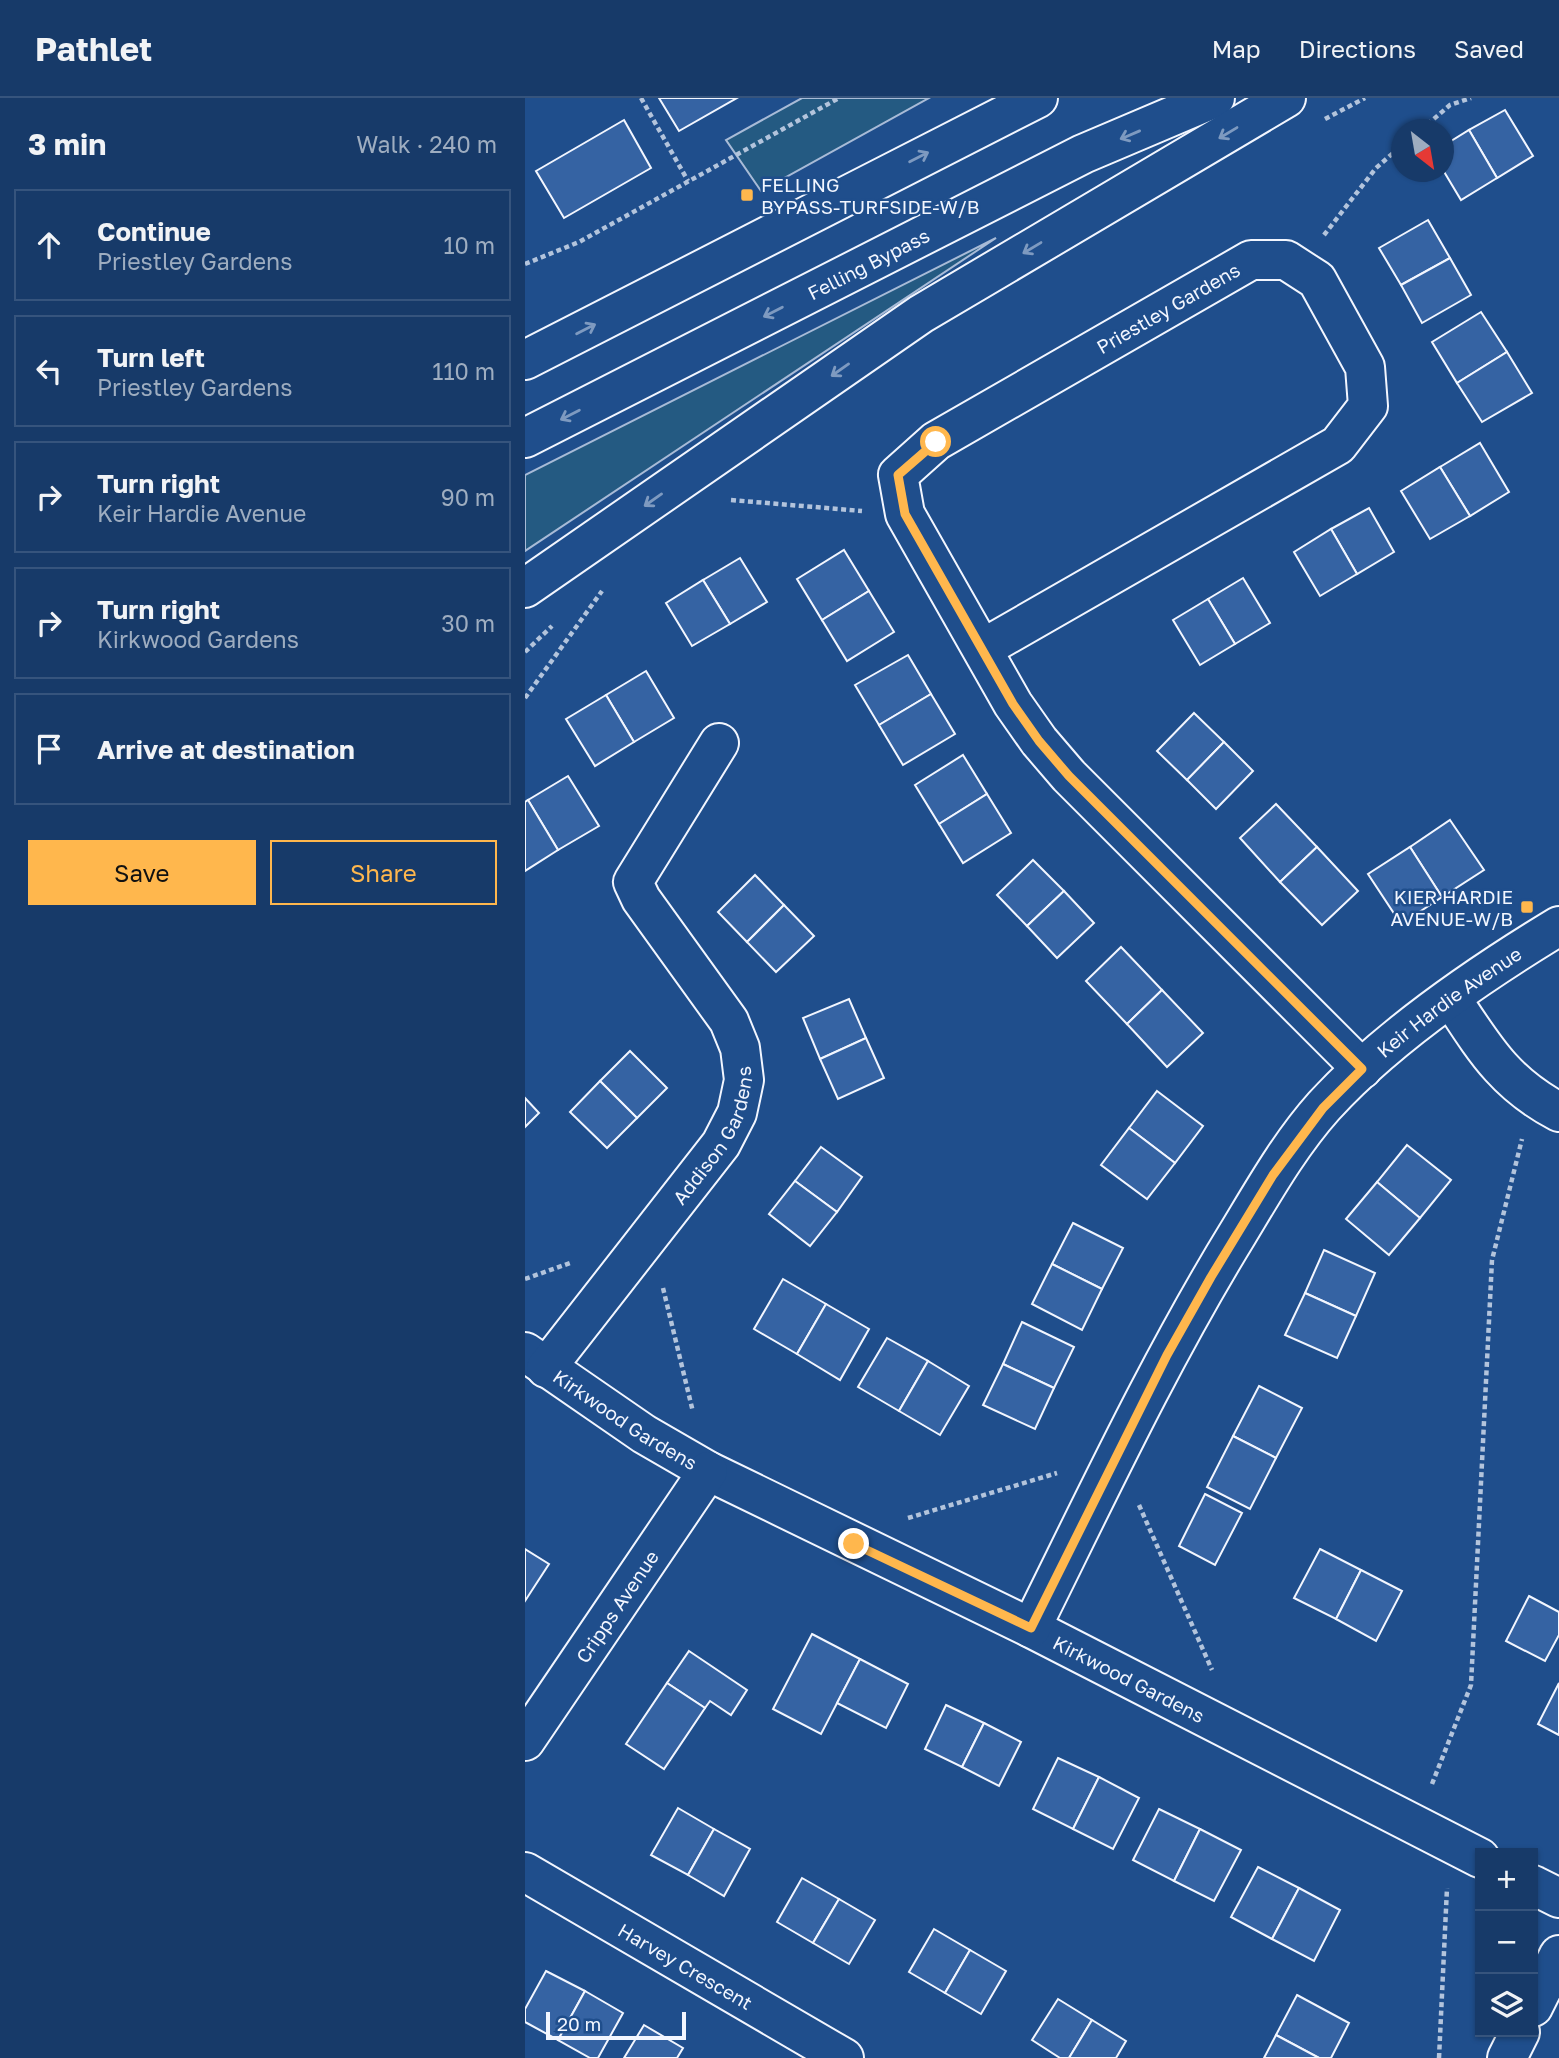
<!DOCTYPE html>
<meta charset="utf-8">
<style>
body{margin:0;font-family:"Golos Text",sans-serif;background:#20416f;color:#f1f3f6}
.controls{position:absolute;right:21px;bottom:21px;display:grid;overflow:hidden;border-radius:0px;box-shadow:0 2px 5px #0004}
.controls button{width:63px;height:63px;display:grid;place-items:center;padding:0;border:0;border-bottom:2px solid #36547d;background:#173a69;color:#f1f3f6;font:35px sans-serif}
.compass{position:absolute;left:866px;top:21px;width:63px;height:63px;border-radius:50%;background:#173a69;box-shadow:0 2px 5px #0004;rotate:149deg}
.scale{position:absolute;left:21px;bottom:18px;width:140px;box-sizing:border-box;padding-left:7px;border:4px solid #f2f6ff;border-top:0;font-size:19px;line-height:24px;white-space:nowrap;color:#f2f6ff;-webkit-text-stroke:5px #1f4e8c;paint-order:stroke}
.stop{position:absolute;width:21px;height:21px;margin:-16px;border:5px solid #ffb74d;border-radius:50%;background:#fff}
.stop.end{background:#ffb74d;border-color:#fff;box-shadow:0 2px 7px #0008}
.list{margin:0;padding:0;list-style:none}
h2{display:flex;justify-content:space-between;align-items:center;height:91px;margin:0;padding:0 28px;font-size:30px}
h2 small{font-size:23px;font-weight:400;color:#9eadc0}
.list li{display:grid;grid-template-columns:46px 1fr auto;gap:21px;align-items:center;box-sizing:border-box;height:112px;margin:0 14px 14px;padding:0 14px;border:2px solid #36547d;border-radius:0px}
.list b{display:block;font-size:26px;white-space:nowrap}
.list p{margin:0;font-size:23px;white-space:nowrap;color:#9eadc0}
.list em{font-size:23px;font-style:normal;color:#9eadc0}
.actions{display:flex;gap:14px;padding:21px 28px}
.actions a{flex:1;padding:16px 0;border:2px solid #ffb74d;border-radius:0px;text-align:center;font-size:24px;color:#ffb74d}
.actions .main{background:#ffb74d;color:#111}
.icon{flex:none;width:38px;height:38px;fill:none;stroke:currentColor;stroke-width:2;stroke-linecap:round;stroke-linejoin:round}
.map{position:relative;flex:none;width:1034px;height:1960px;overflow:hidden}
header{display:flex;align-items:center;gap:42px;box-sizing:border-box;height:98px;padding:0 35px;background:#173a69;border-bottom:2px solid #36547d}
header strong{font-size:33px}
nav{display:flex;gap:38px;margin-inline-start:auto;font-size:24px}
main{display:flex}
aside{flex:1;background:#173a69}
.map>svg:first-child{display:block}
.green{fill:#245a82;stroke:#a8bbd7;stroke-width:2}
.building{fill:#3563a3;stroke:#f2f6ff;stroke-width:2}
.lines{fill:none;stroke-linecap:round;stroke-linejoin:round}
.minor-casing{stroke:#f2f6ff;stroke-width:42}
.trunk-casing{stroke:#f2f6ff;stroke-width:42}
.path{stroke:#b3c4dc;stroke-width:4.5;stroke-dasharray:5 3.5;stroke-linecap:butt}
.minor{stroke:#1f4e8c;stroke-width:38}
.trunk{stroke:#1f4e8c;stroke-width:38}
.oneway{stroke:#7e9ac0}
.route{stroke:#ffb74d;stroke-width:9}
.poi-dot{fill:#ffb74d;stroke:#1f4e8c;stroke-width:2.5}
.labels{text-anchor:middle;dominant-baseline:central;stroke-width:5;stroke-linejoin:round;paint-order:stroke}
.poi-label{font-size:19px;fill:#f2f6ff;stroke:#1f4e8c;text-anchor:start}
.street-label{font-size:19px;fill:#f2f6ff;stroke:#1f4e8c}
</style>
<header>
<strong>Pathlet</strong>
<nav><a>Map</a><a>Directions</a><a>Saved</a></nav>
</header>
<main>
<aside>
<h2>3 min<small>Walk · 240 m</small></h2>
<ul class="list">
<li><svg class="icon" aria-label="ahead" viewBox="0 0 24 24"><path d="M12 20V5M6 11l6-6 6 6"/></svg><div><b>Continue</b><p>Priestley Gardens</p></div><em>10 m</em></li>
<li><svg class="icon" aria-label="left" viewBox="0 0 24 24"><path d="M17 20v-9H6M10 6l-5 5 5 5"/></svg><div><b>Turn left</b><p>Priestley Gardens</p></div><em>110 m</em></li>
<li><svg class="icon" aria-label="right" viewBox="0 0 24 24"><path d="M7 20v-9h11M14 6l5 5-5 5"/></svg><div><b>Turn right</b><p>Keir Hardie Avenue</p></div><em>90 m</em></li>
<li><svg class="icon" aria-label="right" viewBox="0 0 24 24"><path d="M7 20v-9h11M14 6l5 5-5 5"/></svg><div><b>Turn right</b><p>Kirkwood Gardens</p></div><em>30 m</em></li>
<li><svg class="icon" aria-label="arrive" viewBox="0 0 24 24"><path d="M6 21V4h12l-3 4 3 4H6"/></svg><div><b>Arrive at destination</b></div></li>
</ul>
<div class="actions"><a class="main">Save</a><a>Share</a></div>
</aside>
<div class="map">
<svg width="1034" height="1960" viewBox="0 0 1034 1960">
<rect width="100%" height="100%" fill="#1f4e8c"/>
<g class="green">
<path d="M277 0H404L236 93 201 42Z"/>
<path d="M471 140 0 453V377Z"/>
</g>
<g class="building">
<path d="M134 0H212L154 33Z"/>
<path d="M980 12 1008 58 972 80 944 32Z"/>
<path d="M99 22 126 70 39 120 11 73Z"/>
<path d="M944 32 972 80 936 102 918 72V48Z"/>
<path d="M903 122 925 160 876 187 854 150Z"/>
<path d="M925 160 946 197 897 225 876 187Z"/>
<path d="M956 214 982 254 932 285 907 244Z"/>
<path d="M982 254 1007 295 957 324 932 285Z"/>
<path d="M955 345 984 394 945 418 915 369Z"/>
<path d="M915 369 945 418 905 441 876 393Z"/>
<path d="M844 410 869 454 832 476 806 431Z"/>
<path d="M806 431 832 476 795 498 769 454Z"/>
<path d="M319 452 344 493 297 522 272 481Z"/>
<path d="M215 460 242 504 205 526 178 482Z"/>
<path d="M718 480 745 525 710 546 683 501Z"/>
<path d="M178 482 205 526 167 548 141 505Z"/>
<path d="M344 493 369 534 322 563 297 522Z"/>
<path d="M683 501 710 546 675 567 648 522Z"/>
<path d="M383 557 406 596 354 627 330 587Z"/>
<path d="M121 573 149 620 109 644 81 597Z"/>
<path d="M406 596 430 636 378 667 354 627Z"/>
<path d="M81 597 109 644 70 668 41 621Z"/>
<path d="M669 615 699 644 662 682 632 653Z"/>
<path d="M699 644 728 673 691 711 662 682Z"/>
<path d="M438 657 462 696 414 726 390 687Z"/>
<path d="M43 678 74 728 33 752 3 702Z"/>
<path d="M462 696 486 735 438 765 414 726Z"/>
<path d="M3 702 33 752 0 773V704Z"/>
<path d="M751 706 792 749 755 784 715 740Z"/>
<path d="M925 722 959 772 917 799 885 749Z"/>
<path d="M792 749 833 793 797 827 755 784Z"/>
<path d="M885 749 917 799 876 826 843 776Z"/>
<path d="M508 762 539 793 502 828 472 797Z"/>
<path d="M230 777 259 807 222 844 193 814Z"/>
<path d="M539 793 569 825 532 860 502 828Z"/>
<path d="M259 807 289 838 251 874 222 844Z"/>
<path d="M596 849 637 892 602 926 561 883Z"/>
<path d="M637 892 678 935 642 969 602 926Z"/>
<path d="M324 901 341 940 295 961 278 920Z"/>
<path d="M341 940 359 980 313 1001 295 961Z"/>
<path d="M105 953 142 990 112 1020 75 983Z"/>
<path d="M75 983 112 1020 82 1050 45 1014Z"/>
<path d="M632 993 678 1028 650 1065 604 1030Z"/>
<path d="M0 1000 14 1015 0 1029Z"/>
<path d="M604 1030 650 1065 622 1101 576 1067Z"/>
<path d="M882 1047 926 1082 895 1120 852 1084Z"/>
<path d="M296 1049 337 1079 312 1114 270 1083Z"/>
<path d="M270 1083 312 1114 285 1148 244 1116Z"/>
<path d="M852 1084 895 1120 864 1157 821 1121Z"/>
<path d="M548 1125 598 1150 577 1191 527 1166Z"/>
<path d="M799 1152 850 1175 831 1218 780 1195Z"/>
<path d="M527 1166 577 1191 557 1232 507 1206Z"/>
<path d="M258 1181 301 1206 272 1256 229 1231Z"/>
<path d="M780 1195 831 1218 812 1260 760 1237Z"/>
<path d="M301 1206 344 1231 315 1282 272 1256Z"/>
<path d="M497 1224 549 1249 529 1290 478 1266Z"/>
<path d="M362 1240 403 1263 374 1313 333 1289Z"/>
<path d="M403 1263 444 1288 415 1337 374 1313Z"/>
<path d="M478 1266 529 1290 510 1331 458 1307Z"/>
<path d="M734 1288 777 1310 751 1360 708 1338Z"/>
<path d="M708 1338 751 1360 725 1411 682 1389Z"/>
<path d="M680 1396 717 1415 690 1467 654 1448Z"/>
<path d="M0 1451 24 1466 0 1503Z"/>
<path d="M795 1451 836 1472 811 1521 769 1500Z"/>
<path d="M836 1472 877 1493 851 1543 811 1521Z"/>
<path d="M1004 1498 1034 1514V1537L1020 1563 981 1543Z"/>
<path d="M287 1536 335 1561 296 1636 248 1611Z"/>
<path d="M164 1553 222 1592 206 1617 185 1603 180 1610 142 1585Z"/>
<path d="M335 1561 383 1586 361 1630 312 1605Z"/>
<path d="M142 1585 180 1610 139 1671 101 1646Z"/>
<path d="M1034 1585V1637L1013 1626Z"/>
<path d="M421 1607 459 1625 437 1669 400 1651Z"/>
<path d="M459 1625 496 1644 474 1688 437 1669Z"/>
<path d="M533 1660 574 1679 548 1731 508 1711Z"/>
<path d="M574 1679 614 1700 588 1751 548 1731Z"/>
<path d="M153 1710 189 1731 163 1777 126 1757Z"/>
<path d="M634 1711 675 1731 649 1783 608 1762Z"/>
<path d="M189 1731 225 1751 199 1798 163 1777Z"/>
<path d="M675 1731 716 1752 689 1803 649 1783Z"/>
<path d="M733 1769 774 1790 747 1841 706 1819Z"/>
<path d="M277 1780 314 1801 288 1845 252 1824Z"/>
<path d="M774 1790 815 1812 789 1863 747 1841Z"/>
<path d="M314 1801 350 1822 324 1866 288 1845Z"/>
<path d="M409 1831 445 1852 420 1895 384 1874Z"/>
<path d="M445 1852 481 1873 456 1916 420 1895Z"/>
<path d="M21 1873 60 1893 33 1942 0 1924V1911Z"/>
<path d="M60 1893 98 1915 73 1960H65L33 1942Z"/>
<path d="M772 1897 824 1925 806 1960H794L751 1937Z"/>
<path d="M533 1901 567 1922 544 1960H535L507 1942Z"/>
<path d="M567 1922 601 1943 591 1960H544Z"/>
<path d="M119 1927 158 1950 152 1960H99Z"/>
<path d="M751 1937 794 1960H739Z"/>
</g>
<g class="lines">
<g class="minor-casing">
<g id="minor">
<path d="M457 551 813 347 843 308 840 269 792 182 761 162H726L411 343 373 377 380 416 488 606 514 643 544 678 837 971"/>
<path d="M926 900C959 950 979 985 1034 1014"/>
<path id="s1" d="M0 1254 119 1336 183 1373 506 1530 955 1760"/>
<path id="s2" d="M21 1270 196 1046 212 1015 219 982 215 950 204 923 116 801 108 784 194 645"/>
<path id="s3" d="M506 1530C572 1397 635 1262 713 1135 739 1092 765 1046 799 1008 863 938 953 877 1034 828"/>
<path id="s4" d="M0 1643 183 1373"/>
<path id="s5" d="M0 1774 319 1960"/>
<path d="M1008 1787 1034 1800"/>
<path d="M1008 1909 1034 1857"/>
<path d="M982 1960 995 1934"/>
</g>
</g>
<g class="trunk-casing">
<g id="trunk">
<path d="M0 262 513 0"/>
<path id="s6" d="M0 340 558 56 690 0"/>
<path d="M0 490 396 216 761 0"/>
</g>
</g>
<g class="path">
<path d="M116 0 163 83"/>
<path d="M800 21 840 0"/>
<path d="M896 32 925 7 946 0"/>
<path d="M799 137 851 70 876 48"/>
<path d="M0 166 54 144 314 0"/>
<path d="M206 402 337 413"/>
<path d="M0 554 27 528"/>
<path d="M0 600 77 493"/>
<path d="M0 1181 45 1165"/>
<path d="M138 1190 168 1314"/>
<path d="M614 1407 687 1572"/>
<path d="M383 1420 532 1375"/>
<path d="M907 1686 946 1587 967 1162 997 1041"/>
<path d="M914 1960 922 1790"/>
</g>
<use href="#minor" class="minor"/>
<use href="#trunk" class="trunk"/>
</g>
<defs><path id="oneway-shaft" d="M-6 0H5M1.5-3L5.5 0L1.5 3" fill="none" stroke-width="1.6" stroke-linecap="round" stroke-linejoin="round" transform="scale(1.75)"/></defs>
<g class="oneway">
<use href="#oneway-shaft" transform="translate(703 35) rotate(149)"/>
<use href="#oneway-shaft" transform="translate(605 37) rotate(157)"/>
<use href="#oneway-shaft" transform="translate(394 59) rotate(-27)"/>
<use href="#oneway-shaft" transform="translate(507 150) rotate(149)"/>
<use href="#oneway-shaft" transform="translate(248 214) rotate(153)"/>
<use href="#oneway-shaft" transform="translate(61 231) rotate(-27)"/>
<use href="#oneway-shaft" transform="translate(315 272) rotate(145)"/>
<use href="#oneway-shaft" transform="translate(45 317) rotate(153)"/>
<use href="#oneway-shaft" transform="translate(128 402) rotate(145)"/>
</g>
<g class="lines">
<path class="route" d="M329 1446 506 1530 642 1257 686 1179 748 1077 798 1010 837 971 544 678 514 643 488 606 380 416 373 377 411 344"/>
</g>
<g class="poi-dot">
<rect x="215" y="90" width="14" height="14" rx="3.5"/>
<rect x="995" y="802" width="14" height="14" rx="3.5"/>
</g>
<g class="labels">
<g class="poi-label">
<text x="236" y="86">FELLING<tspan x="236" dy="22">BYPASS-TURFSIDE-W/B</tspan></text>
<text x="988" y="798" text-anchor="end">KIER HARDIE<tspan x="988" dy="22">AVENUE-W/B</tspan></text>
</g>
<g class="street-label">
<text stroke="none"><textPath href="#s6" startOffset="385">Felling Bypass</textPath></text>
<text transform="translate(643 210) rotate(-30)">Priestley Gardens</text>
<text stroke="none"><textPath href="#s3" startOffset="763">Keir Hardie Avenue</textPath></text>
<text stroke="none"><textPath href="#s2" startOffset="289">Addison Gardens</textPath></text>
<text stroke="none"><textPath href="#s1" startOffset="121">Kirkwood Gardens</textPath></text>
<text stroke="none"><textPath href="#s4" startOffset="163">Cripps Avenue</textPath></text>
<text stroke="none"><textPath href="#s1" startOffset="688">Kirkwood Gardens</textPath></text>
<text stroke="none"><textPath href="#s5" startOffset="186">Harvey Crescent</textPath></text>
</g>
</g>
</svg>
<div class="controls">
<button>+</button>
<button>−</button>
<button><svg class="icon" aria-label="layers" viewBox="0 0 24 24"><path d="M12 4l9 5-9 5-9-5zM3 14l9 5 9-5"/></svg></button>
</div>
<svg class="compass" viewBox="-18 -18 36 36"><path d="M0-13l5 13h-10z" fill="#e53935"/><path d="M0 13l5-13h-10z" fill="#9eadc0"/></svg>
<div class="scale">20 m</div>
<div class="stop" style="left:411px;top:344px"></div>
<div class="stop end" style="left:329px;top:1446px"></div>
</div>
</main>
